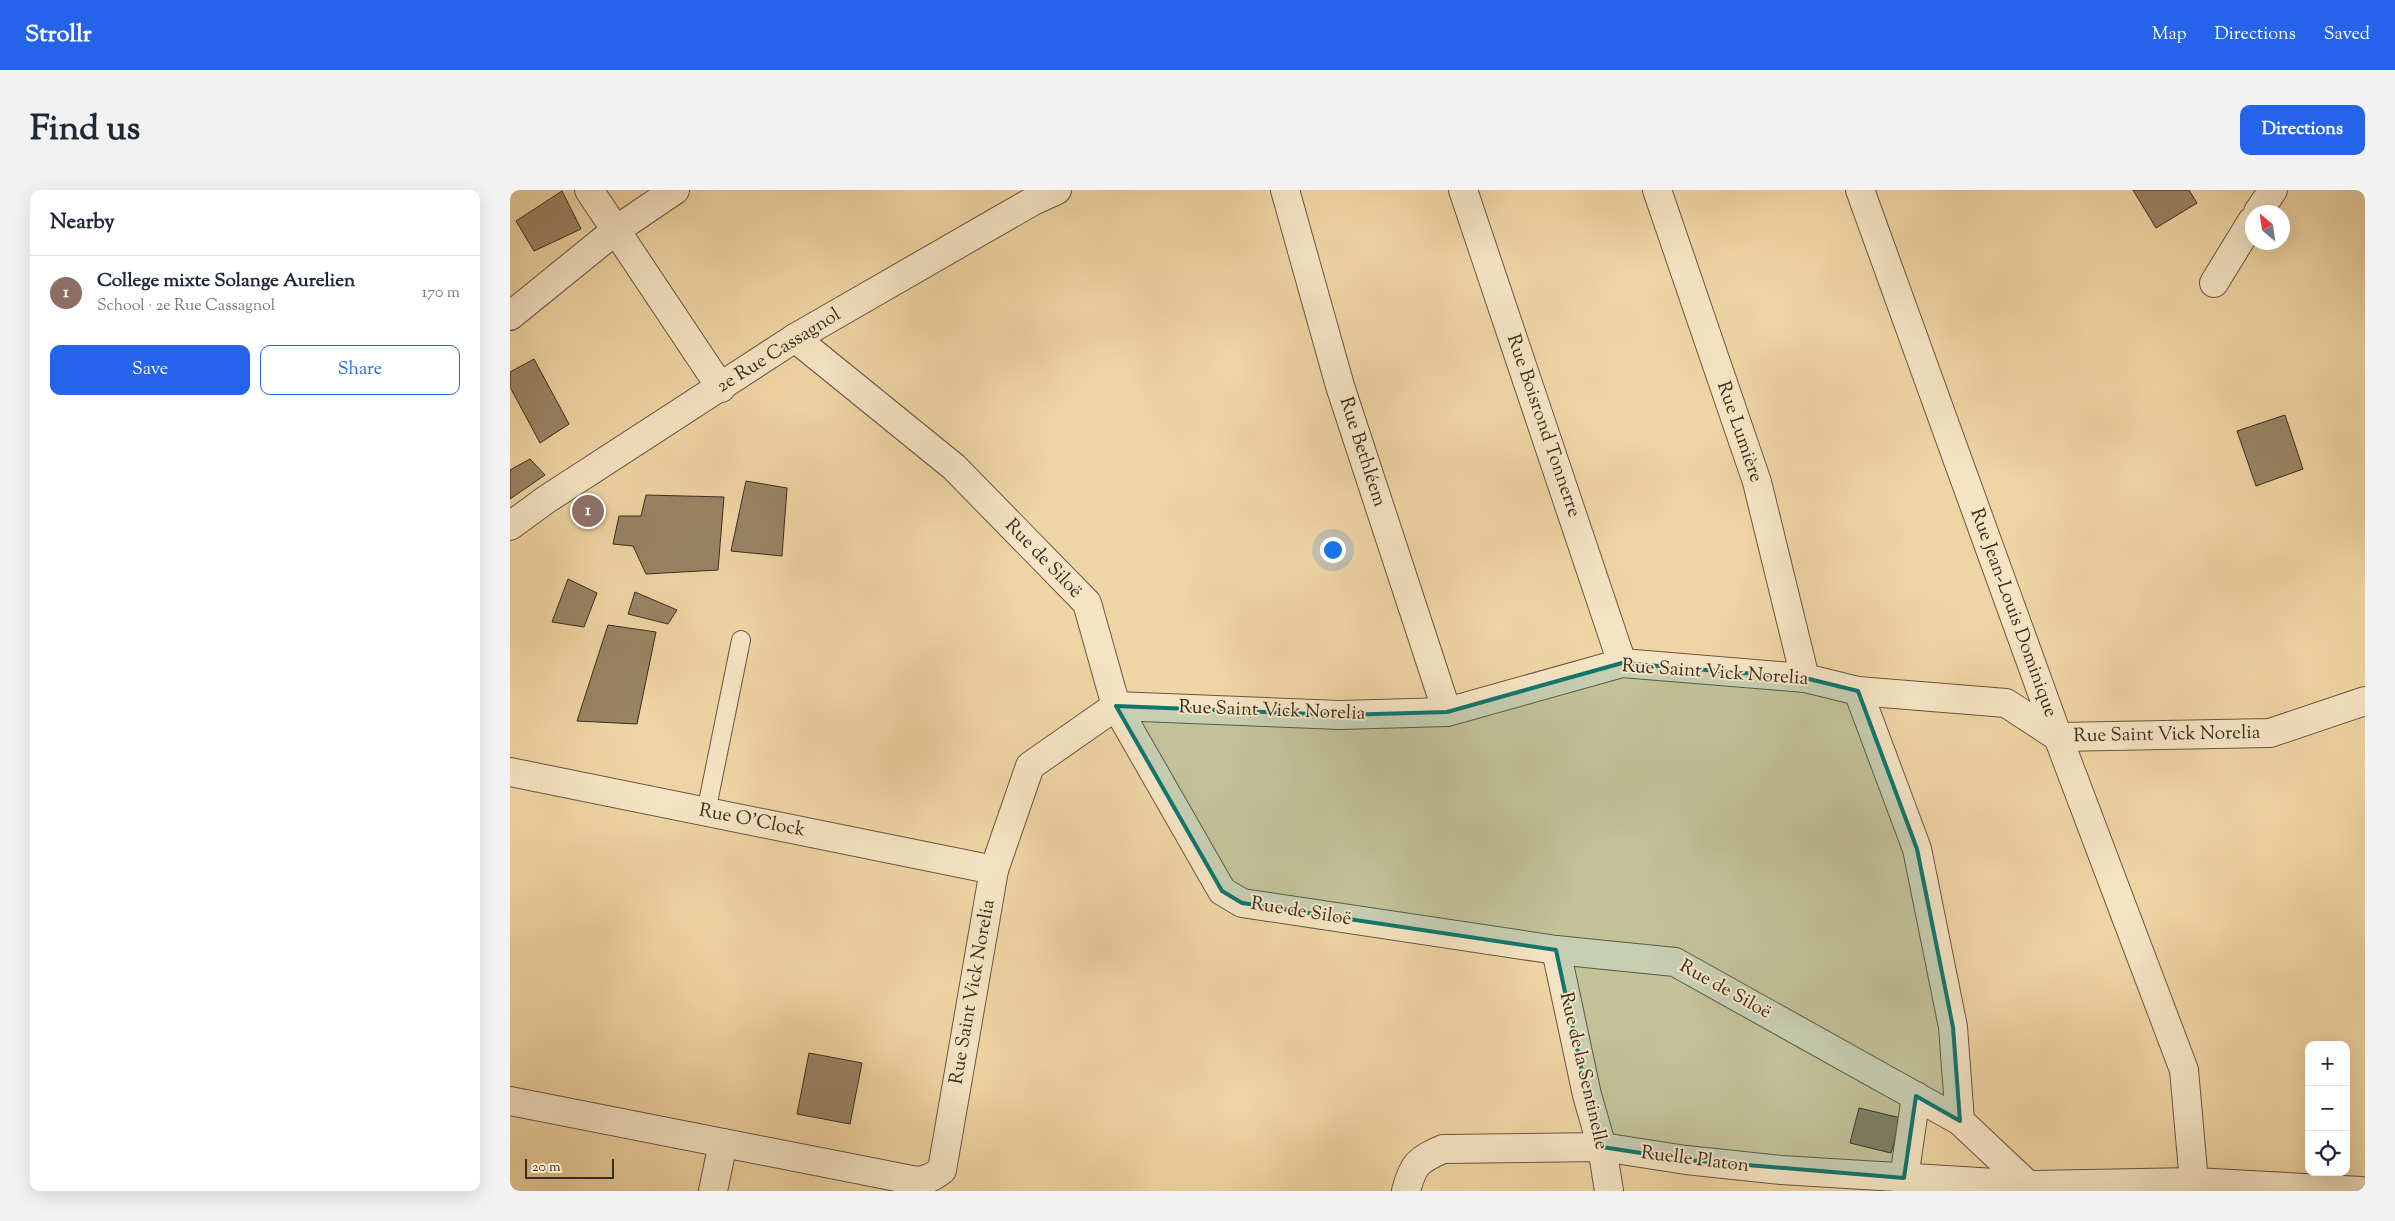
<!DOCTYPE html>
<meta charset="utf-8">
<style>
body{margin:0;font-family:"Sorts Mill Goudy",serif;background:#f2f2f3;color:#1f2937}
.controls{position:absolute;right:15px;bottom:15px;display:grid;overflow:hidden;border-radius:10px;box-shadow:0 5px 20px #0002}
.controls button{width:45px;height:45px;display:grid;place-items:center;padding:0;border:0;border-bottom:1px solid #e0e1e3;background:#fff;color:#1f2937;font:25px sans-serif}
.compass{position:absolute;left:1735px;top:15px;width:45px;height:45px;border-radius:50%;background:#fff;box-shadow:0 5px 20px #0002;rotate:331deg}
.scale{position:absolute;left:15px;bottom:12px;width:89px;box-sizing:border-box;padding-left:5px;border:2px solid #3c2c21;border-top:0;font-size:14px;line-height:18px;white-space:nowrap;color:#3c2c21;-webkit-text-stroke:4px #f5e4c4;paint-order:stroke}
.you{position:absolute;left:822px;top:359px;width:18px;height:18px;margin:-12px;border:4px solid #fff;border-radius:50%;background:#1a73e8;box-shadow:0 0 0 8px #1a73e833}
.badge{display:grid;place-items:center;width:32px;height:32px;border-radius:50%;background:#2563eb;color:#fff;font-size:16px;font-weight:700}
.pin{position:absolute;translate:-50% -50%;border:2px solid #fff;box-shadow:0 1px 5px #0006}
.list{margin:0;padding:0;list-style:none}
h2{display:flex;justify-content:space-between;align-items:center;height:65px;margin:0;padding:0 20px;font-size:21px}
h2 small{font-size:16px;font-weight:400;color:#747a83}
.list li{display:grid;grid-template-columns:32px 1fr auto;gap:15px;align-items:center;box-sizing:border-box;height:75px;padding:0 20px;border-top:1px solid #e0e1e3}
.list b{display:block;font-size:19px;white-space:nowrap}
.list p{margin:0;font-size:16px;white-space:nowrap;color:#747a83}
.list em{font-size:16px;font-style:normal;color:#747a83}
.actions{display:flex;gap:10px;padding:15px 20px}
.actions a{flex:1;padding:11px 0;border:1px solid #2563eb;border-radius:10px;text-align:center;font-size:18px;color:#2563eb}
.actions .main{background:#2563eb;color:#fff}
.icon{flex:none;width:28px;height:28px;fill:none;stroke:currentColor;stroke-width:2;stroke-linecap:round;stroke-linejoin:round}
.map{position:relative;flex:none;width:1855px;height:1001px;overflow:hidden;border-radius:10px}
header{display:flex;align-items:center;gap:30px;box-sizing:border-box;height:70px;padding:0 25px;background:#2563eb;color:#fff}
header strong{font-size:24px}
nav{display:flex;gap:28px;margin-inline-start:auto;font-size:18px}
.intro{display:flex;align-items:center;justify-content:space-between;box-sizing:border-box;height:120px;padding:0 30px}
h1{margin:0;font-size:35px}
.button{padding:12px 22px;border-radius:10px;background:#2563eb;color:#fff;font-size:18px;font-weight:700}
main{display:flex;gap:30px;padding:0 30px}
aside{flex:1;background:#fff;border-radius:10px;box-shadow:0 5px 20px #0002}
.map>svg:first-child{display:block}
.building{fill:#9a8465;stroke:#3c2c21}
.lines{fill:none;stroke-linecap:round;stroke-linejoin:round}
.lane-casing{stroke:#695642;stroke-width:20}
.street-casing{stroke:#695642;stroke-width:30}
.lane{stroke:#f5e4c4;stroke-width:18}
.street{stroke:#f5e4c4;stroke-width:28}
.marked{fill:#0f766e;fill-opacity:0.2;stroke:#0f766e;stroke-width:4;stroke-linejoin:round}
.labels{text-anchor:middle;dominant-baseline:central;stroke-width:4;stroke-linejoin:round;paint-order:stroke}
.street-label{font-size:19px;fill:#3c2c21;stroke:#f5e4c4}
</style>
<header>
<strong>Strollr</strong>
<nav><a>Map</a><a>Directions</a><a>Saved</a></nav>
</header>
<div class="intro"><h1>Find us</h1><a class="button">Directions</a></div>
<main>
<aside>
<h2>Nearby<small></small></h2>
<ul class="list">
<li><span class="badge" style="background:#8d6e63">1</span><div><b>College mixte Solange Aurelien</b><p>School · 2e Rue Cassagnol</p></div><em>170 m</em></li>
</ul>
<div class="actions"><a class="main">Save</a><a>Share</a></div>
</aside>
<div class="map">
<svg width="1855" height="1001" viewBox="0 0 1855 1001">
<rect width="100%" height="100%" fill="#f0d5a4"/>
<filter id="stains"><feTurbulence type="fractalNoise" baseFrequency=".004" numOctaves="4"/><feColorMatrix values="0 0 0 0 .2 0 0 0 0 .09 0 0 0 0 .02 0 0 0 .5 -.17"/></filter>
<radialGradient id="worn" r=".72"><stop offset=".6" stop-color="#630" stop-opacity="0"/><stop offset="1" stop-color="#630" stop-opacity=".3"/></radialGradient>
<g class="building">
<path d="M1623 0H1679L1687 13 1646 38Z"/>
<path d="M52 1 71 39 24 61 6 31Z"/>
<path d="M24 169 59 234 30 253 0 197V182Z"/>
<path d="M1775 225 1793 279 1746 296 1727 241Z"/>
<path d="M20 269 35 285 0 309V280Z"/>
<path d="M236 291 277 298 272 366 221 361Z"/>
<path d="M136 305 214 307 208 380 136 384 123 356 103 354 109 326H131Z"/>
<path d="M58 389 87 403 74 437 42 432Z"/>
<path d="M125 402 167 420 158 434 118 424Z"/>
<path d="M98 435 146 442 127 534 67 531Z"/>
<path d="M299 863 352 873 340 934 287 924Z"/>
<path d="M1349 918 1391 928 1381 963 1340 953Z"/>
</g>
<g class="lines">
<g class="lane-casing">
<path id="lane" d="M196 622 231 450"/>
</g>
<g class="street-casing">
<g id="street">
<path d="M79 0 211 198"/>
<path d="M775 0 830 196 937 522"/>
<path d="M953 0 1112 473"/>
<path d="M1147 0 1247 292 1295 488"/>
<path d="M1350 0 1548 547 1674 880 1684 992"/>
<path d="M1748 22 1763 0"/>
<path d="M1704 93 1742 31"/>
<path d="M0 126 106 40 165 0"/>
<path d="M285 148 444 277 577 413 606 516 712 701 732 713 1046 760 1165 772 1450 931 1518 995"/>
<path d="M0 336 37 309 285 148 523 11 547 0"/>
<path d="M1348 501 1407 659 1443 837 1450 931"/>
<path d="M0 582 484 680"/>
<path d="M1046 760 1077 905 1092 957 1099 1001"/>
<path d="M0 911 407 991C418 990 424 986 432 980L484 680 520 576 606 516 830 525 937 522 1112 473 1295 488 1348 501 1496 513 1548 547 1760 543 1855 511"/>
<path d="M1394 988 1406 906"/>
<path d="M203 1001 213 953"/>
<path d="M896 1001C903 974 908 970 933 959L1092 957 1176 970 1271 980 1518 995 1684 992 1851 1001"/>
</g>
</g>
<use href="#lane" class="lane"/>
<use href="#street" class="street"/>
</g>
<path class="marked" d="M1112 473 1295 488 1348 501 1407 659 1443 837 1450 931 1406 906 1394 988 1176 970 1092 957 1077 905 1046 760 732 713 712 701 606 516 830 525 937 522Z"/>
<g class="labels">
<g class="street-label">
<text transform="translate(269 161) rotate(-32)">2e Rue Cassagnol</text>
<text transform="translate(1033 236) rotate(71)">Rue Boisrond Tonnerre</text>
<text transform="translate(1229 242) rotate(71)">Rue Lumière</text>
<text transform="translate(852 262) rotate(72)">Rue Bethléem</text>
<text transform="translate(533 369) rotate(46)">Rue de Siloë</text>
<text transform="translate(1503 423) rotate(70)">Rue Jean-Louis Dominique</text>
<text transform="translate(1205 483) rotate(4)">Rue Saint Vick Norelia</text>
<text transform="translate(762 521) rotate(2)">Rue Saint Vick Norelia</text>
<text transform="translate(1657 545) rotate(-1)">Rue Saint Vick Norelia</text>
<text transform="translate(242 631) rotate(11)">Rue O'Clock</text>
<text transform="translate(791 722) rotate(9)">Rue de Siloë</text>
<text transform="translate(1215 800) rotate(29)">Rue de Siloë</text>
<text transform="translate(463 802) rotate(-80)">Rue Saint Vick Norelia</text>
<text transform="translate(1073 881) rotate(77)">Rue de la Sentinelle</text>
<text transform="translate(1185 970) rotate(7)">Ruelle Platon</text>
</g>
</g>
<rect width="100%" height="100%" filter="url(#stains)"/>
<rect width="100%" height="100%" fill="url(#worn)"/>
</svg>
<div class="controls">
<button>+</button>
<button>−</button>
<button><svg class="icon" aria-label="locate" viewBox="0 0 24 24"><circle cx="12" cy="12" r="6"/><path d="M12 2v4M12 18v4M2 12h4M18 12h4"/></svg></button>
</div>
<svg class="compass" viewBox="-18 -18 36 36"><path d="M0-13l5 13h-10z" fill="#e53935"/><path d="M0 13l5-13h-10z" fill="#747a83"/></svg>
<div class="scale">20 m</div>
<div class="you"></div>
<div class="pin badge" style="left:78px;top:321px;background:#8d6e63">1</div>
</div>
</main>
